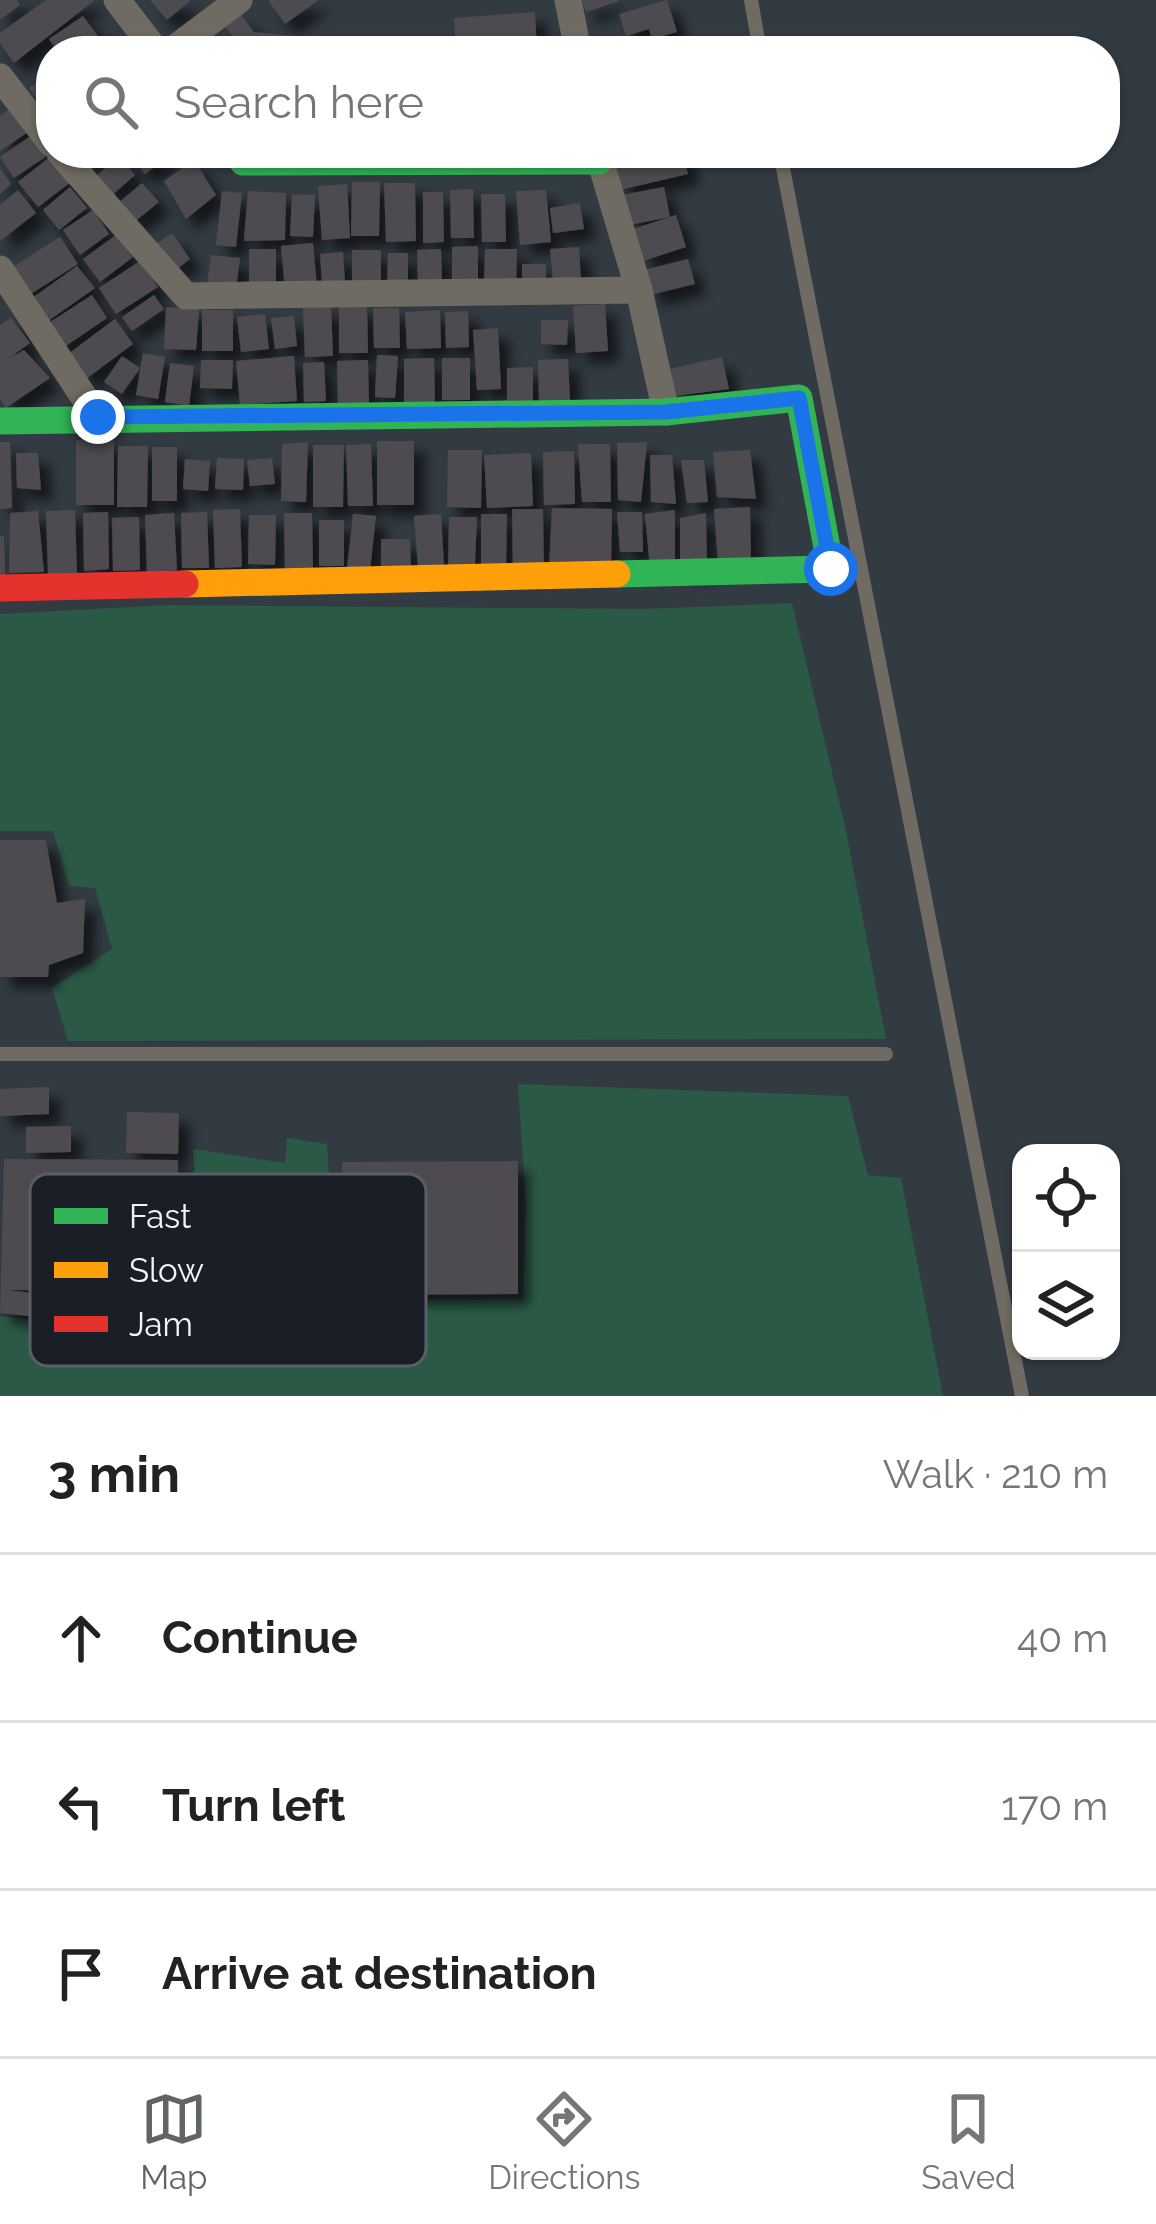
<!DOCTYPE html>
<meta charset="utf-8">
<style>
body{margin:0;font-family:Raleway,sans-serif;background:#f6f6f6;color:#222}
.controls{position:absolute;right:36px;bottom:36px;display:grid;overflow:hidden;border-radius:24px;box-shadow:0 3px 9px #0004}
.controls button{width:108px;height:108px;display:grid;place-items:center;padding:0;border:0;border-bottom:3px solid #e0e0e0;background:#fff;color:#222;font:60px sans-serif}
.stop{position:absolute;width:36px;height:36px;margin:-27px;border:9px solid #1a73e8;border-radius:50%;background:#fff}
.stop.end{background:#1a73e8;border-color:#fff;box-shadow:0 3px 12px #0008}
.list{margin:0;padding:0;list-style:none}
h2{display:flex;justify-content:space-between;align-items:center;height:156px;margin:0;padding:0 48px;font-size:51px}
h2 small{font-size:39px;font-weight:400;color:#767676}
.list li{display:grid;grid-template-columns:78px 1fr auto;gap:36px;align-items:center;box-sizing:border-box;height:168px;padding:0 48px;border-top:3px solid #e0e0e0}
.list b{display:block;font-size:45px;white-space:nowrap}
.list em{font-size:39px;font-style:normal;color:#767676}
.icon{flex:none;width:66px;height:66px;fill:none;stroke:currentColor;stroke-width:2;stroke-linecap:round;stroke-linejoin:round}
.map{position:relative;flex:none;width:1156px;height:1396px;overflow:hidden}
.search{position:absolute;background:#fff;box-shadow:0 3px 9px #0004;left:36px;right:36px;top:36px;height:132px;display:flex;align-items:center;gap:30px;box-sizing:border-box;padding:0 42px;border-radius:48px;color:#767676;font-size:45px}
.sheet{height:660px;background:#fff}
nav{display:flex;justify-content:space-around;align-items:center;box-sizing:border-box;height:168px;border-top:3px solid #e0e0e0;background:#fff;font-size:33px;color:#767676}
nav a{display:grid;justify-items:center;gap:6px}
nav .on{color:#616467}
.map>svg:first-child{display:block}
.green{fill:#2a5a45}
.building{fill:#4d4c4f;filter:url(#shadow)}
.lines{fill:none;stroke-linecap:round;stroke-linejoin:round}
.lane{stroke:#6f6b62;stroke-width:14}
.street{stroke:#6f6b62;stroke-width:27}
.fast{stroke:#30b455;stroke-width:27}
.slow{stroke:#ff9f0a;stroke-width:27}
.jam{stroke:#e5322d;stroke-width:27}
.route{stroke:#1a73e8;stroke-width:15}
.key{fill:#1a1f27;stroke:#5a5f67;stroke-width:3}
.key-label{font-size:33px;fill:#eff5fd}
</style>
<div class="map">
<svg width="1156" height="1396" viewBox="0 0 1156 1396">
<defs>
<filter id="shadow"><feDropShadow dx="11" dy="11" stdDeviation="6" flood-color="#0009"/></filter>
</defs>
<rect width="100%" height="100%" fill="#323a42"/>
<g class="green">
<path d="M792 603 846 831 886 1039 68 1041 52 988 112 949 95 888 69 886 53 831H0V614L169 605 643 609Z"/>
<path d="M518 1084 848 1096 868 1175 901 1178 943 1396H0V1316L52 1322 57 1304 204 1301 193 1149 285 1163 287 1138 327 1144 330 1191 293 1196 296 1228 322 1227 324 1260 249 1266 256 1322 322 1318 323 1301 523 1299 526 1205Z"/>
</g>
<g class="building">
<path d="M0 0H17L20 5 0 20Z"/>
<path d="M46 0H95L14 63 0 43V33Z"/>
<path d="M150 0H191L167 20Z"/>
<path d="M268 0H319L285 24Z"/>
<path d="M582 0H618L619 1 586 12Z"/>
<path d="M667 0 677 32 652 39 649 29 626 36 619 14Z"/>
<path d="M535 12 537 51H456L454 18Z"/>
<path d="M241 15 254 32 293 36 304 51H235L237 43 224 24Z"/>
<path d="M83 16 100 39 83 51H57L49 39Z"/>
<path d="M644 37 649 51H602V50Z"/>
<path d="M51 73V110L46 113 29 88Z"/>
<path d="M14 106 31 130 0 151V116Z"/>
<path d="M32 135 47 156 14 178 0 157Z"/>
<path d="M78 153H109L87 167Z"/>
<path d="M129 153H173L145 174Z"/>
<path d="M669 153H683L688 174 620 190 615 165Z"/>
<path d="M51 156 71 182 38 207 18 182Z"/>
<path d="M119 156 135 175 110 197 94 178Z"/>
<path d="M194 160 216 195 186 219 164 181Z"/>
<path d="M0 168 11 184 0 194Z"/>
<path d="M352 182H380L379 236H351Z"/>
<path d="M142 183 159 202 133 223 117 204Z"/>
<path d="M384 183H415L416 241 386 242Z"/>
<path d="M347 184 350 238 322 240 318 186Z"/>
<path d="M70 187 87 208 59 230 43 210Z"/>
<path d="M664 187 670 217 629 225 622 195Z"/>
<path d="M473 189 474 238H451L450 190Z"/>
<path d="M18 190 36 213 0 241V205Z"/>
<path d="M546 190 551 242 520 245 516 191Z"/>
<path d="M222 191 242 193 236 247 216 245Z"/>
<path d="M248 191 286 193 285 240 244 241Z"/>
<path d="M423 192H443L444 242 423 243Z"/>
<path d="M292 194 315 195 313 237 290 236Z"/>
<path d="M481 194H505L506 242H482Z"/>
<path d="M580 203 584 229 553 233 550 208Z"/>
<path d="M93 210 109 234 80 255 63 230Z"/>
<path d="M676 215 686 247 643 261 633 229Z"/>
<path d="M172 233 190 259 175 271 156 244Z"/>
<path d="M116 235 133 257 100 282 83 259Z"/>
<path d="M60 237 78 264 26 297 8 270Z"/>
<path d="M313 243 317 286 285 289 281 246Z"/>
<path d="M478 246V288H452V247Z"/>
<path d="M579 247 581 280 553 282 550 249Z"/>
<rect x="249" y="249" width="27" height="39"/>
<path d="M441 249 442 281H418L417 250Z"/>
<path d="M485 249H517L516 287H484Z"/>
<rect x="352" y="250" width="29" height="33"/>
<path d="M343 252 345 283 322 284 320 254Z"/>
<path d="M388 253H408V285H387Z"/>
<path d="M211 255 240 258 236 288 207 285Z"/>
<path d="M688 259 695 284 650 295 644 270Z"/>
<path d="M140 261 158 287 116 314 99 288Z"/>
<rect x="522" y="264" width="24" height="20"/>
<path d="M77 266 95 288 44 324 28 301Z"/>
<path d="M92 295 107 318 60 350 44 326Z"/>
<path d="M154 295 164 309 132 331 122 317Z"/>
<path d="M605 304 608 351 576 353 573 306Z"/>
<path d="M331 306 333 356 305 357 303 308Z"/>
<path d="M339 306H367L368 353H339Z"/>
<path d="M166 307 199 309 196 350 164 349Z"/>
<path d="M373 308H399L400 348H374Z"/>
<rect x="202" y="310" width="31" height="41"/>
<path d="M440 310 441 348 407 349 405 312Z"/>
<path d="M468 311 469 347 446 348 445 312Z"/>
<path d="M265 314 269 349 241 352 237 317Z"/>
<path d="M294 316 297 346 275 349 271 318Z"/>
<path d="M11 318 30 343 8 359 24 350 50 378 6 408 0 399V325Z"/>
<path d="M115 319 133 344 86 379 68 354Z"/>
<path d="M541 320H568L567 345 541 344Z"/>
<path d="M498 328 501 389 477 390 473 330Z"/>
<path d="M143 353 165 357 158 399 136 395Z"/>
<path d="M377 355 398 356 395 398 375 397Z"/>
<path d="M122 356 140 368 122 394 104 382Z"/>
<path d="M294 356 297 401 240 405 236 361Z"/>
<path d="M722 357 729 389 675 396 670 369Z"/>
<path d="M434 358 435 402 404 403V359Z"/>
<rect x="442" y="358" width="28" height="42"/>
<path d="M568 359 570 400 539 401 538 360Z"/>
<path d="M201 360H233L232 389 200 388Z"/>
<path d="M368 360 369 404H338L337 361Z"/>
<path d="M324 362 326 401 304 402 303 363Z"/>
<path d="M170 363 194 366 189 406 165 402Z"/>
<path d="M533 367V404H507V368Z"/>
<rect x="76" y="440" width="38" height="65"/>
<rect x="377" y="441" width="37" height="64"/>
<path d="M0 442H10L12 508 0 509Z"/>
<path d="M308 442 306 502 281 501 282 444Z"/>
<path d="M647 442 641 502 618 500 617 443Z"/>
<path d="M371 444 373 506H348L346 445Z"/>
<path d="M578 444H610L611 502H582Z"/>
<path d="M313 445H344L343 507H313Z"/>
<path d="M118 446H148L147 507H117Z"/>
<rect x="152" y="447" width="25" height="54"/>
<path d="M448 450H482L481 508 447 507Z"/>
<path d="M750 450 756 499 717 497 713 452Z"/>
<path d="M574 451 575 504 544 505 543 452Z"/>
<path d="M16 453H38L41 490 17 488Z"/>
<path d="M531 453 533 506 487 508 484 455Z"/>
<path d="M650 455H672L676 504 651 502Z"/>
<path d="M217 458 244 459 243 490 215 489Z"/>
<path d="M272 458 275 484 250 486 247 460Z"/>
<path d="M185 459 210 461 208 491 183 489Z"/>
<path d="M681 460H704L708 502 687 503Z"/>
<path d="M750 507 751 562H718L714 509Z"/>
<path d="M552 508 612 509 611 567 549 569Z"/>
<path d="M240 509 242 567 215 568 213 510Z"/>
<path d="M512 509H543L544 571 513 572Z"/>
<path d="M75 510 77 574 48 575 46 511Z"/>
<path d="M675 510V566L650 568 645 514Z"/>
<path d="M38 511 44 572 9 573 10 513Z"/>
<path d="M108 512 109 569 84 571 83 513Z"/>
<path d="M207 512 209 568H182L181 513Z"/>
<path d="M617 512H642L643 552H620Z"/>
<path d="M174 513 177 570 147 572 145 515Z"/>
<path d="M284 513H312L313 570H285Z"/>
<path d="M706 513 707 569 680 572V518Z"/>
<path d="M353 514 376 516 370 571 347 569Z"/>
<path d="M441 514 444 565 418 567 414 516Z"/>
<path d="M481 514H507L506 567H481Z"/>
<path d="M249 515H276L275 565 248 564Z"/>
<path d="M139 517 140 570 113 571 112 518Z"/>
<path d="M449 517H477L475 564 448 568Z"/>
<rect x="319" y="520" width="25" height="46"/>
<path d="M0 536H4L5 575H0Z"/>
<path d="M381 539H410L411 569 381 570Z"/>
<path d="M0 840H46L57 903 85 899 83 953 49 965 48 977H0Z"/>
<path d="M49 1087V1114L0 1116V1089Z"/>
<path d="M127 1112 179 1113 178 1154 126 1153Z"/>
<path d="M71 1126V1152L26 1153V1127Z"/>
<path d="M4 1159 178 1160 176 1291 7 1290 50 1295 47 1318 0 1313Z"/>
<path d="M518 1161V1294L342 1295V1162Z"/>
</g>
<g class="lines">
<g class="lane">
<path d="M751 0 760 51"/>
<path d="M780 153 1022 1396"/>
<path d="M0 1054H886"/>
</g>
<g class="street">
<path d="M117 0 156 51"/>
<path d="M568 0 578 51"/>
<path d="M171 51 239 0"/>
<path d="M0 77 51 143"/>
<path d="M60 153 186 296 639 290"/>
<path d="M598 153 639 290 666 412"/>
<path d="M0 269 97 417"/>
</g>
<g class="fast">
<path d="M236 153 243 162 599 161"/>
<path d="M0 421 666 412 799 398 831 569 617 574"/>
</g>
<path class="slow" d="M185 584 617 574"/>
<path class="jam" d="M0 588 185 584"/>
</g>
<g class="lines">
<path class="route" d="M98 417 666 412 799 398 831 569"/>
</g>
<rect x="30" y="1174" width="396" height="192" rx="18" class="key"/>
<rect x="54" y="1208" width="54" height="16" fill="#30b455"/>
<rect x="54" y="1262" width="54" height="16" fill="#ff9f0a"/>
<rect x="54" y="1316" width="54" height="16" fill="#e5322d"/>
<g class="key-label">
<text x="129" y="1228">Fast</text>
<text x="129" y="1282">Slow</text>
<text x="129" y="1336">Jam</text>
</g>
</svg>
<div class="controls">
<button><svg class="icon" aria-label="locate" viewBox="0 0 24 24"><circle cx="12" cy="12" r="6"/><path d="M12 2v4M12 18v4M2 12h4M18 12h4"/></svg></button>
<button><svg class="icon" aria-label="layers" viewBox="0 0 24 24"><path d="M12 4l9 5-9 5-9-5zM3 14l9 5 9-5"/></svg></button>
</div>
<div class="stop" style="left:831px;top:569px"></div>
<div class="stop end" style="left:98px;top:417px"></div>
<div class="search"><svg class="icon" aria-label="search" viewBox="0 0 24 24"><circle cx="10" cy="10" r="6"/><path d="M15 15l6 6"/></svg>Search here</div>
</div>
<section class="sheet">
<h2>3 min<small>Walk · 210 m</small></h2>
<ul class="list">
<li><svg class="icon" aria-label="ahead" viewBox="0 0 24 24"><path d="M12 20V5M6 11l6-6 6 6"/></svg><div><b>Continue</b></div><em>40 m</em></li>
<li><svg class="icon" aria-label="left" viewBox="0 0 24 24"><path d="M17 20v-9H6M10 6l-5 5 5 5"/></svg><div><b>Turn left</b></div><em>170 m</em></li>
<li><svg class="icon" aria-label="arrive" viewBox="0 0 24 24"><path d="M6 21V4h12l-3 4 3 4H6"/></svg><div><b>Arrive at destination</b></div></li>
</ul>
</section>
<nav>
<a class="on"><svg class="icon" aria-label="map" viewBox="0 0 24 24"><path d="M3 6l6-2 6 2 6-2v14l-6 2-6-2-6 2zM9 4v14M15 6v14"/></svg>Map</a>
<a><svg class="icon" aria-label="directions" viewBox="0 0 24 24"><path d="M12 3l9 9-9 9-9-9zM9 14v-3h6M13 9l2 2-2 2"/></svg>Directions</a>
<a><svg class="icon" aria-label="saved" viewBox="0 0 24 24"><path d="M7 4h10v16l-5-4-5 4z"/></svg>Saved</a>
</nav>
